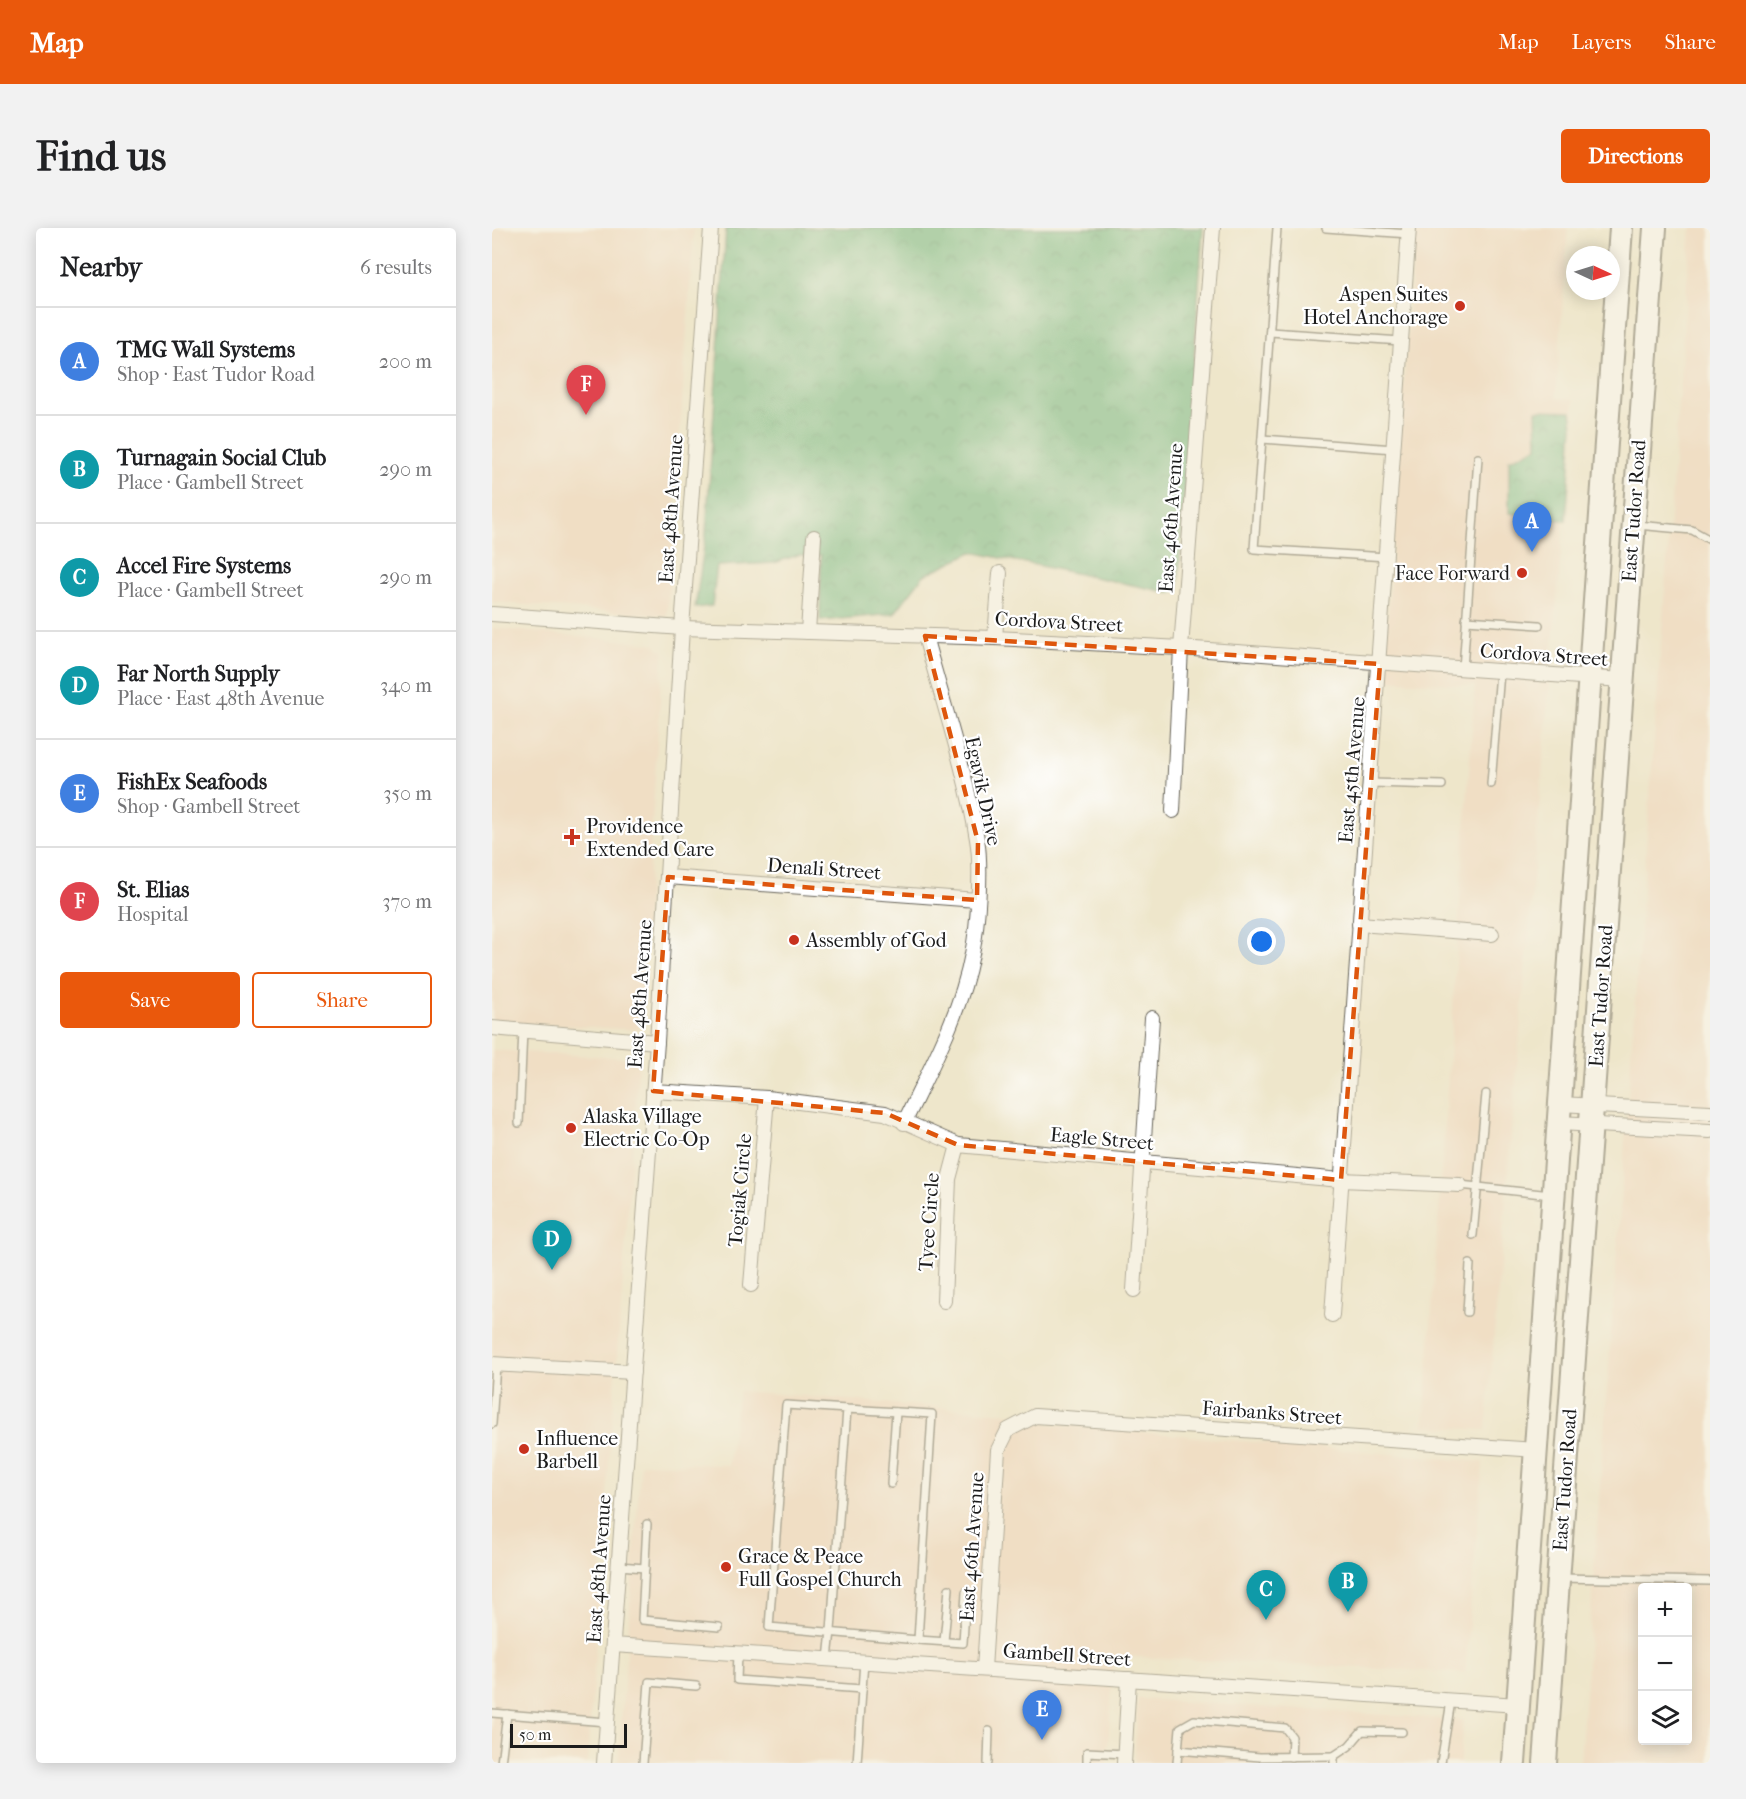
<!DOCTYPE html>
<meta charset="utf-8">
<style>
body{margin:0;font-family:"IM FELL French Canon",serif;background:#f2f2f2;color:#202124}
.controls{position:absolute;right:18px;bottom:18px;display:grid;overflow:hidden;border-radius:6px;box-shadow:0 3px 15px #0003}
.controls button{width:54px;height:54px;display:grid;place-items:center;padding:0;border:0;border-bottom:2px solid #e0e0e0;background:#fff;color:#202124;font:30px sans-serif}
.compass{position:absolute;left:1074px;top:18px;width:54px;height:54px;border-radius:50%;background:#fff;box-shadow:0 3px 15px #0003;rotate:94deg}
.scale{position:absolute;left:18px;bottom:15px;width:117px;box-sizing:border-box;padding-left:6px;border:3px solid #1c1c1c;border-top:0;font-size:16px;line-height:21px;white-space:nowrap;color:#1c1c1c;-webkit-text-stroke:4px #fff;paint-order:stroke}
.you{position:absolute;left:770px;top:714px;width:21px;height:21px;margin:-15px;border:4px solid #fff;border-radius:50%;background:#1a73e8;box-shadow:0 0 0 9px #1a73e833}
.badge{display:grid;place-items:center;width:39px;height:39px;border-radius:50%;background:#ea580c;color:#fff;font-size:20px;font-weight:700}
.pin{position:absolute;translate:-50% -50px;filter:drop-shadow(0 2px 3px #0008)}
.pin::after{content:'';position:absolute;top:32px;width:21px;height:18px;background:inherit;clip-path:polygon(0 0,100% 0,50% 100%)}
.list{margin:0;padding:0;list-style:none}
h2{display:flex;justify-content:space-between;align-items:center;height:78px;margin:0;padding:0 24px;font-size:26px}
h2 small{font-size:20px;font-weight:400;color:#757577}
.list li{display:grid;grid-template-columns:39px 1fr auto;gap:18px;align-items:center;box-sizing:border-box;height:108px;padding:0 24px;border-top:2px solid #e0e0e0}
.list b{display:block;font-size:22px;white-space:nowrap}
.list p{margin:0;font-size:20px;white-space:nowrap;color:#757577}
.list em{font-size:20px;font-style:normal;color:#757577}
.actions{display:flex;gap:12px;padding:18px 24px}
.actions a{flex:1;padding:14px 0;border:2px solid #ea580c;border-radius:6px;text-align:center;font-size:21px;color:#ea580c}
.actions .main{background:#ea580c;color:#fff}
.icon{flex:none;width:33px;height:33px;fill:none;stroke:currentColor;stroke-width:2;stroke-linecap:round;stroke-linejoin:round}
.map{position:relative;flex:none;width:1218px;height:1535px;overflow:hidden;border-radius:6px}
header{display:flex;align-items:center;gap:36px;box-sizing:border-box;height:84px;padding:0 30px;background:#ea580c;color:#fff}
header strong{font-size:28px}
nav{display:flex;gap:33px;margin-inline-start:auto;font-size:21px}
.intro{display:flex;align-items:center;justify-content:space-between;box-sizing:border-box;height:144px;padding:0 36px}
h1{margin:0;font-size:42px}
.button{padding:15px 27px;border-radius:6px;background:#ea580c;color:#fff;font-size:21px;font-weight:700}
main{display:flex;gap:36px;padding:0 36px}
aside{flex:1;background:#fff;border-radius:6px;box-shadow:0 3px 15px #0003}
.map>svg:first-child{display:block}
.built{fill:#f1d5bd;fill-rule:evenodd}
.forest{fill:url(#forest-crowns);stroke:#426a4e;stroke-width:1.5}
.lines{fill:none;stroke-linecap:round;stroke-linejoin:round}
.lane-casing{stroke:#666359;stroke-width:10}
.street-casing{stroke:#666359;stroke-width:16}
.primary-casing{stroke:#666359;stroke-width:26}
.lane{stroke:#fff;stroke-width:7}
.street{stroke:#fff;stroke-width:14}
.primary{stroke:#fff;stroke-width:22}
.marked{fill:none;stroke:#de560d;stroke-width:4.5;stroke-dasharray:12 8;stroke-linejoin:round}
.poi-dot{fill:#c8321e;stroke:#fff;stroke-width:2}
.labels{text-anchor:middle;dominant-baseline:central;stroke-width:4.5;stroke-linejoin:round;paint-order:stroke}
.poi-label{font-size:20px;fill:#1c1c1c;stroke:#fff;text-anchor:start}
.street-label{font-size:20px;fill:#1c1c1c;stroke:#fff}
</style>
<header>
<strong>Map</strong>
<nav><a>Map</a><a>Layers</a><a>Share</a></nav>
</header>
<div class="intro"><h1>Find us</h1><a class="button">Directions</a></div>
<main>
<aside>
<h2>Nearby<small>6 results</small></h2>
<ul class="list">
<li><span class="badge" style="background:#3f7fe0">A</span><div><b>TMG Wall Systems</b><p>Shop · East Tudor Road</p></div><em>200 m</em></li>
<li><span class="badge" style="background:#0f9aa8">B</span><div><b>Turnagain Social Club</b><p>Place · Gambell Street</p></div><em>290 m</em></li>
<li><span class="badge" style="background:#0f9aa8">C</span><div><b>Accel Fire Systems</b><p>Place · Gambell Street</p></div><em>290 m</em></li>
<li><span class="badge" style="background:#0f9aa8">D</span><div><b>Far North Supply</b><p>Place · East 48th Avenue</p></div><em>340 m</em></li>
<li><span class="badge" style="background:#3f7fe0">E</span><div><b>FishEx Seafoods</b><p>Shop · Gambell Street</p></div><em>350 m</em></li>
<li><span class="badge" style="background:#e0444e">F</span><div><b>St. Elias</b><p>Hospital</p></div><em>370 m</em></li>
</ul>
<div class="actions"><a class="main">Save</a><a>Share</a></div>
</aside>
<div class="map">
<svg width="1218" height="1535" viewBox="0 0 1218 1535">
<defs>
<pattern id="forest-crowns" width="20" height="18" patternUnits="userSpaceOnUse" patternTransform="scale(1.5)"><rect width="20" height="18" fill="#69b781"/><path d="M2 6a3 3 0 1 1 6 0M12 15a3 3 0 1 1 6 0" fill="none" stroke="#569469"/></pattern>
</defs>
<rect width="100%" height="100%" fill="#fff"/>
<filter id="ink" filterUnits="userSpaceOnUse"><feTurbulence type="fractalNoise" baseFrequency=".0167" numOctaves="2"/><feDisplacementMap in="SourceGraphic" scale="12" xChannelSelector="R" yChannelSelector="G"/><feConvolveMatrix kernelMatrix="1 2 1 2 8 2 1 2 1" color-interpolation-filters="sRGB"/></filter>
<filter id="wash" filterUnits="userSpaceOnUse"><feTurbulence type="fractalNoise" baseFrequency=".008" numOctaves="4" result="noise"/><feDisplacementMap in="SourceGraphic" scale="24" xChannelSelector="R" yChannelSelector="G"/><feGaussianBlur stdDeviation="1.35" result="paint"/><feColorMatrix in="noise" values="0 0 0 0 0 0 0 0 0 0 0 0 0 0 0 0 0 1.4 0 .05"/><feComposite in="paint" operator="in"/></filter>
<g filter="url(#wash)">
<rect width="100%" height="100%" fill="#eee6cb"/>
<g class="built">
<path d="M0 0H202L175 388 0 374Z"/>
<path d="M923 0H1076L1064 170 1082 171 994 1202 932 1198 983 458 891 452Z"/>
<path d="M1199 0H1218V1535H1088ZM1150 1360H1196V1512H1150Z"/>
<path d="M0 400 163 416 171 424 147 802 0 794Z"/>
<path d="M0 822 147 831 95 1535H0Z"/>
<path d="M247 1163 513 1185 557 1196 991 1234 973 1445 622 1428 615 1535H126L149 1235 236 1237Z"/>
<path d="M646 1471 971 1492 968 1535H642Z"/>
</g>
<g class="forest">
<path d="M234 0H711L686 361 679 365 480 324 432 347 402 386 328 393 329 327H306L282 335 225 338 220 378 203 380 214 305Z"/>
<path d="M1044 182 1079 183 1081 198 1074 293 1017 285V232L1045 219Z"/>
</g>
</g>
<g filter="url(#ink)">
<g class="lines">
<g class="lane-casing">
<g id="lane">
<path d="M785 0 762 321 895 329"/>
<path d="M834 0 917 6"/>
<path d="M778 104 909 113"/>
<path d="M770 211 902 221"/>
<path d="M1145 297 1200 302 1218 312"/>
<path d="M974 392 1047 397"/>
<path d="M971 441 986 230"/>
<path d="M879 555 950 557"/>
<path d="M999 556 1008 444"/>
<path d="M27 895 31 802"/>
<path d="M968 957 1059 967"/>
<path d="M981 1007 994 866"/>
<path d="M975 1084 978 1036"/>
<path d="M0 1196 4 1136"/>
<path d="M399 1256 404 1184"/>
<path d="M155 1296 150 1392 227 1399"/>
<path d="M127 1338 153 1340"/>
<path d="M1068 1350 1218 1353"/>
<path d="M426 1412 471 1415 474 1364"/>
<path d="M452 1413 457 1361"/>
<path d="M246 1425 245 1452 370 1461"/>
<path d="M336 1431 339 1403 355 1181 294 1177 277 1399 426 1412 440 1186 355 1181"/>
<path d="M0 1485 115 1494"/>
<path d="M686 1522 768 1529 842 1528"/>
<path d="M9 1535 15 1486"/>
<path d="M151 1535 157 1454 204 1458"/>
<path d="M365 1535 372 1433"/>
<path d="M496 1535 497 1503"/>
<path d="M595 1535V1524L633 1526"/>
<path d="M685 1535 688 1500 702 1492 793 1500 800 1509 799 1529"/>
<path d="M842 1535V1528L857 1518 870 1503 910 1504"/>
<path d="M949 1535 959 1473"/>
</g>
</g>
<g class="street-casing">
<g id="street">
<path d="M0 386 190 400 503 410 689 420 1130 452"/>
<path d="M316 404 322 309"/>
<path d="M503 410 508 345"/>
<path d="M681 583 689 420 721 0"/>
<path d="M176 649 485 672"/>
<path d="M867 696 1000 706"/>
<path d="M0 800 165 814"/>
<path d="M161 863 275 870 393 885 466 917 849 952 968 957"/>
<path d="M1068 876 1218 884"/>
<path d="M412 895C438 841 469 785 480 726 486 697 490 639 485 611 474 543 451 475 433 408"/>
<path d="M1067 895 1218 903"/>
<path d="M259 1057 275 870"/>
<path d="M642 1062 660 790"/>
<path d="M452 1073 457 951 466 917"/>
<path d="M840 1087 917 0"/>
<path d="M0 1136 141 1144"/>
<path d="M121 1417 1026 1477"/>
<path d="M492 1441 506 1222 516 1202 543 1188 1044 1222"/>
<path d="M112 1535 165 814 190 400 219 0"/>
<path d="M632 1535 637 1451"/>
</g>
</g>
<g class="primary-casing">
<g id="primary">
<path d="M1022 1535 1129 0"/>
<path d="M1053 1535 1163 0"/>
</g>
</g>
<use href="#lane" class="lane"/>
<use href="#street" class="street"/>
<use href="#primary" class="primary"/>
</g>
</g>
<path d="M0 0H1218V1535H0ZM433 408 888 436 849 952 466 917 393 885 161 863 176 649 485 672 486 614Z" fill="#eee6cb" fill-opacity=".55" fill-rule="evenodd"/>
<path class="marked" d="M433 408 888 436 849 952 466 917 393 885 161 863 176 649 485 672 486 614Z"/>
<g class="poi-dot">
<circle cx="968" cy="78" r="6"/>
<circle cx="1030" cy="345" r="6"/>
<path d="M77 600h6v6h6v6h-6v6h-6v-6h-6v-6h6z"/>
<circle cx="302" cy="712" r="6"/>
<circle cx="79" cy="900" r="6"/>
<circle cx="32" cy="1221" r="6"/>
<circle cx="234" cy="1339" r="6"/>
</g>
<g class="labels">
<g class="poi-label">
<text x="956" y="66" text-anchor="end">Aspen Suites<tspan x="956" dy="23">Hotel Anchorage</tspan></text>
<text x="1018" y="345" text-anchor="end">Face Forward</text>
<text x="94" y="598">Providence<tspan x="94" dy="23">Extended Care</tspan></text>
<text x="314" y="712">Assembly of God</text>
<text x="91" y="888">Alaska Village<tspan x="91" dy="23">Electric Co-Op</tspan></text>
<text x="44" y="1210">Influence<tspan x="44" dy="23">Barbell</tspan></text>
<text x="246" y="1328">Grace &amp; Peace<tspan x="246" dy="23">Full Gospel Church</tspan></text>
</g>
<g class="street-label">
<text transform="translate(179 281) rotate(-86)">East 48th Avenue</text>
<text transform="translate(1142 283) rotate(-86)">East Tudor Road</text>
<text transform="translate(679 290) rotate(-86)">East 46th Avenue</text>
<text transform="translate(567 394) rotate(3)">Cordova Street</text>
<text transform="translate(1052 427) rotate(4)">Cordova Street</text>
<text transform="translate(860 542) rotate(-85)">East 45th Avenue</text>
<text transform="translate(491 563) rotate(78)">Egavik Drive</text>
<text transform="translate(332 641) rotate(4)">Denali Street</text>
<text transform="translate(148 766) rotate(-86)">East 48th Avenue</text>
<text transform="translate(1109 768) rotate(-86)">East Tudor Road</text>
<text transform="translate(610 911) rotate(5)">Eagle Street</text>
<text transform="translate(248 962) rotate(-85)">Togiak Circle</text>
<text transform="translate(437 994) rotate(-86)">Tyee Circle</text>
<text transform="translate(780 1185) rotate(4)">Fairbanks Street</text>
<text transform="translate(1073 1252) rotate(-86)">East Tudor Road</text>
<text transform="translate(480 1319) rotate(-86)">East 46th Avenue</text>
<text transform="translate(107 1341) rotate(-86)">East 48th Avenue</text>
<text transform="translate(575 1427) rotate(4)">Gambell Street</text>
</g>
</g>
</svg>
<div class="controls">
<button>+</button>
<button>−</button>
<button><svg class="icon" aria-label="layers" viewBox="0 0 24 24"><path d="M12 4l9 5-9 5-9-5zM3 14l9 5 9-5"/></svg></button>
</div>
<svg class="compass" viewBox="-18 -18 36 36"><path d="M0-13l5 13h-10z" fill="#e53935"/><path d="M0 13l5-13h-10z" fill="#757577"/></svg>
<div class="scale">50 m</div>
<div class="you"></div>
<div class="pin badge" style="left:1040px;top:324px;background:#3f7fe0">A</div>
<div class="pin badge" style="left:856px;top:1384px;background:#0f9aa8">B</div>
<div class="pin badge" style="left:774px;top:1392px;background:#0f9aa8">C</div>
<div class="pin badge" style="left:60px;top:1042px;background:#0f9aa8">D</div>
<div class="pin badge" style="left:550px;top:1512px;background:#3f7fe0">E</div>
<div class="pin badge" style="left:94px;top:187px;background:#e0444e">F</div>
</div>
</main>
